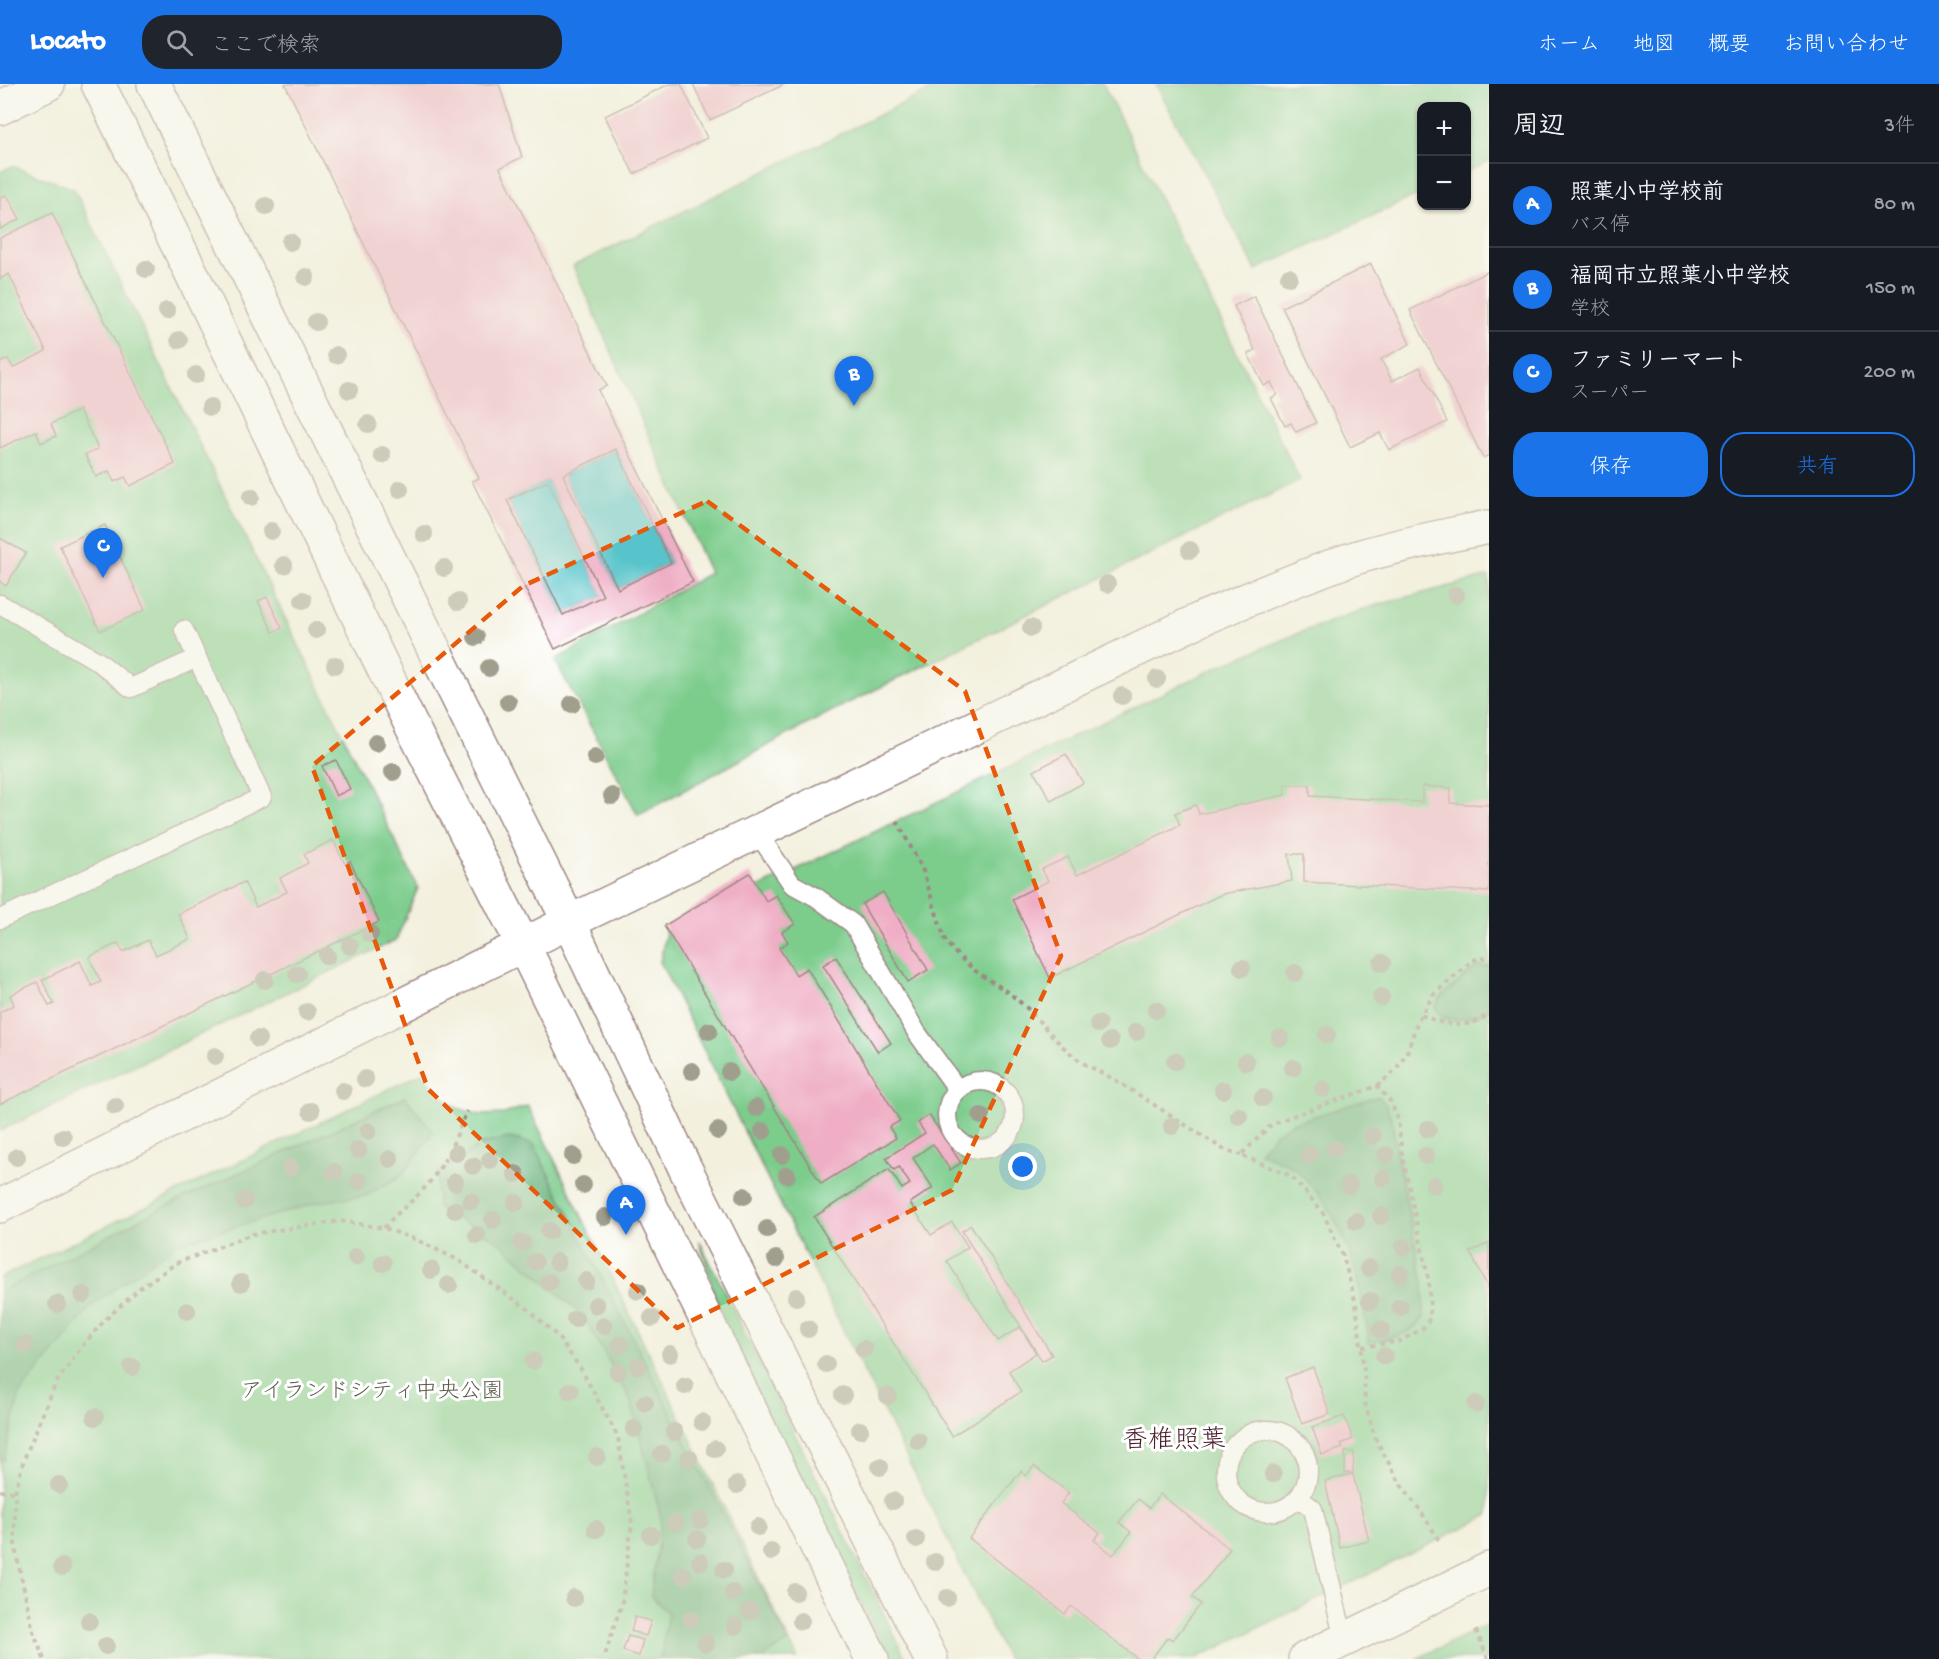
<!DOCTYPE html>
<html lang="ja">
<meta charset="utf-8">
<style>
body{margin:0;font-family:"Gochi Hand","Klee One",sans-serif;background:#20242c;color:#f1f3f6}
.controls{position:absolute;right:18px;top:18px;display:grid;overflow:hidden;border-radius:12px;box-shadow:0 2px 4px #0004}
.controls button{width:54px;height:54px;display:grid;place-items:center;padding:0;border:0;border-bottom:2px solid #363941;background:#171b24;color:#f1f3f6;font:30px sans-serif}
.you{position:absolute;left:1023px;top:1083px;width:21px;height:21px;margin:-15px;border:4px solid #fff;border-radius:50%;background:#1a73e8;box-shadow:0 0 0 9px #1a73e833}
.badge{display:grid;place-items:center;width:39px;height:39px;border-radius:50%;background:#1a73e8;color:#fff;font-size:20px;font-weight:700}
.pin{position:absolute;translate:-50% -50px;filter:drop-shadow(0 2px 3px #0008)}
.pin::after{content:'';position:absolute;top:32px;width:21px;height:18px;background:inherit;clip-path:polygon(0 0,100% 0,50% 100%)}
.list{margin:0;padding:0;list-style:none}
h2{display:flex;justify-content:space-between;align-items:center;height:78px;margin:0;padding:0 24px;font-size:26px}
h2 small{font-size:20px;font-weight:400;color:#9ea1a6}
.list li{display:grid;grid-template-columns:39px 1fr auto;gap:18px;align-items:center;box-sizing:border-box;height:84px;padding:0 24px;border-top:2px solid #363941}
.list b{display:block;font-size:22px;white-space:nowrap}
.list p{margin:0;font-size:20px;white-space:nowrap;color:#9ea1a6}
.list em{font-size:20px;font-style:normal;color:#9ea1a6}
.actions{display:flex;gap:12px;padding:18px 24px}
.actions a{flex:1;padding:14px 0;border:2px solid #1a73e8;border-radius:24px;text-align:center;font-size:21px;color:#1a73e8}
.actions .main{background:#1a73e8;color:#fff}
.icon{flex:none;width:33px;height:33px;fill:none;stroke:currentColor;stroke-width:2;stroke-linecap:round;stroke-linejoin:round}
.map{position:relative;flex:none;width:1489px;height:1575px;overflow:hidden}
header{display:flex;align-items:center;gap:36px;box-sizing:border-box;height:84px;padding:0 30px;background:#1a73e8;color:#fff}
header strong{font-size:28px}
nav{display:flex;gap:33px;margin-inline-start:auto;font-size:21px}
.search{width:420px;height:54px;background:#20242c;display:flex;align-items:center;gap:15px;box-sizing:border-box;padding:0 21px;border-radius:24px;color:#9ea1a6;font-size:22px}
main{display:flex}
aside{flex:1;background:#171b24}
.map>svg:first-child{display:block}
.green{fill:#7ccc8c;stroke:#63765c;stroke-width:1.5}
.forest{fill:#65b078;stroke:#586852;stroke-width:1.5}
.water{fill:#56c4ca;stroke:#50727a;stroke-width:1.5}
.building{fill:#efaec5;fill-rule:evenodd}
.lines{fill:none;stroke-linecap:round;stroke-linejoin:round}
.lane-casing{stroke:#9e8884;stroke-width:21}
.secondary-casing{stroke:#9e8884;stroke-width:36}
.path{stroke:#9e8884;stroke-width:4;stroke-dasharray:4.5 4.5;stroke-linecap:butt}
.lane{stroke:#fff;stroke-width:18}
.secondary{stroke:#fff;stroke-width:33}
.tree{fill:#a09f8e}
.marked{fill:none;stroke:#e8590c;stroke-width:4.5;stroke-dasharray:12 8;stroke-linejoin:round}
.labels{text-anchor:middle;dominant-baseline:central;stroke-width:6;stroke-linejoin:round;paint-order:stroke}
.park-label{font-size:22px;fill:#5c5c4d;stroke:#fff}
.quarter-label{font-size:26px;fill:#4a1f2b;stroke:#fff}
</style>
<header>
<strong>Locato</strong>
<div class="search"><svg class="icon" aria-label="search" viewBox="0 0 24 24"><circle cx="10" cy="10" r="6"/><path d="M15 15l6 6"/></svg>ここで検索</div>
<nav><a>ホーム</a><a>地図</a><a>概要</a><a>お問い合わせ</a></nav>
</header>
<main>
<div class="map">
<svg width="1489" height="1575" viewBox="0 0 1489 1575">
<rect width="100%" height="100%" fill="#fff"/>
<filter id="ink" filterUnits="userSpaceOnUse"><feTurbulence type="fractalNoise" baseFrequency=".0167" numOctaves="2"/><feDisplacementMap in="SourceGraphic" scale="12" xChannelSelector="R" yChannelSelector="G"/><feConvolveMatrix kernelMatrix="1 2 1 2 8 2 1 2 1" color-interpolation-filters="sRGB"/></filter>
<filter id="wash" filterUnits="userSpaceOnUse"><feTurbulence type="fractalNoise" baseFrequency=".008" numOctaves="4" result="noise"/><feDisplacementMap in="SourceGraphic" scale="24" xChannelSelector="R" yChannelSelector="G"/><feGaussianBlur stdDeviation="1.35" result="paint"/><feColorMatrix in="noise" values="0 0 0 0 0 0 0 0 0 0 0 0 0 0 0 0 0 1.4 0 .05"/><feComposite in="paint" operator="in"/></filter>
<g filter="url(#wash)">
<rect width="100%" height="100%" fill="#f3f0de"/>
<g class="green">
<path d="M942 0H1103L1300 396 830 628 638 731 555 576 710 489 573 182Z"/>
<path d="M1156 0H1489V77L1467 88 1466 22H1422L1421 109 1256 186Z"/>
<path d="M12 82 74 105 418 804 396 856 0 1047V88Z"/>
<path d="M1489 492V1431L1195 1575H1007L660 878 666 848 1222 581 1296 550 1373 522Z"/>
<path d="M422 989 436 1009 457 1024 480 1031 504 1030 528 1022 798 1575H0V1194Z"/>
<path d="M699 1156 906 1575H889L724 1242Z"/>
<path d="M1489 1540V1575H1416Z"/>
</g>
<g class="forest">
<path d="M1477 882H1489V925C1473 934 1462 937 1443 934L1435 924 1439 915Z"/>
<path d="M1378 1012 1386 1021 1392 1037 1397 1071 1423 1198 1424 1233C1411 1252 1390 1254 1369 1258 1361 1196 1345 1129 1296 1086 1287 1078 1270 1073 1259 1068L1275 1050 1290 1040Z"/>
<path d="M405 1013 434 1048 402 1091 366 1112 319 1118 177 1160 92 1221 20 1309 4 1376H0V1208L156 1127Z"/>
<path d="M509 1054 533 1060 789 1558 760 1575H660L668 1529 651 1512 661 1434 631 1317 584 1233 498 1157 437 1123V1090L482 1060Z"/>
</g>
<g class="water">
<path d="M616 365 671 479 618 505 563 391Z"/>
<path d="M548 397 603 512 563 531 507 416Z"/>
</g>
<g id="blocks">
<g class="building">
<path d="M285 0H499L522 73 500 84 607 302 598 306 693 498 555 565 472 397 479 394ZM616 365 671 479 618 505 563 391ZM548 397 603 512 563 531 507 416Z"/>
<path d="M669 0H681L707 54 634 90 605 32Z"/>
<path d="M693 0H785L710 36Z"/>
<path d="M7 111 20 135 0 145V114Z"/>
<path d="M52 129 175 380 130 402 125 393 114 398 109 387 96 393 85 371 98 365 79 326 51 340 56 352 41 359 36 347 0 364V279L8 275 13 284 46 267 9 190 0 195V154Z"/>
<path d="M1371 180 1410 260 1381 275 1392 297 1420 283 1447 338 1389 366 1380 349 1350 363 1282 223Z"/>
<path d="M1489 187V371L1483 374 1410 226Z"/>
<path d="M1254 212 1316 339 1296 348 1291 339 1285 342 1271 314 1277 311 1271 298 1264 302 1248 270 1255 266 1234 222Z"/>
<path d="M105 441 145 526 100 547 60 462Z"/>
<path d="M0 454 26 469 6 502 0 498Z"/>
<path d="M267 513 282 544 273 548 258 517Z"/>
<path d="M1066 670 1083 699 1051 717 1034 687Z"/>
<path d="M336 676 350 705 336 712 322 682Z"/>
<path d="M1285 701H1310V712L1422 718V702L1451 704 1450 719 1489 721V808L1304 798V770H1289L1292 797 1222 810 1050 894 1012 815 1048 797 1042 785 1068 773 1077 791 1180 741 1175 729 1196 721 1199 730 1285 711Z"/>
<path d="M333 756 345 780 350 777 379 838 0 1020V928L14 921 10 911 37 898 49 922 54 920 42 896 80 877 92 902 101 898 89 873 118 859 123 868 148 856 156 871 190 855 178 830 244 798 256 823 287 808 280 794 308 779 304 770Z"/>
<path d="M750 789 766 817 776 811 795 840 782 848 788 858 779 864 796 891 807 884 900 1037 889 1043 896 1054 821 1100 664 842Z"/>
<path d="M883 808 928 886 908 898 862 820Z"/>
<path d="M836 873 891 959 878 968 823 881Z"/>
<path d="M929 1031 961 1079 950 1086 933 1060 913 1074 933 1104 910 1119 931 1151 952 1138 968 1163 947 1177 998 1257 1020 1243 1036 1269 1009 1287 1021 1308 952 1352 814 1133 889 1085 902 1105 910 1100 899 1083 894 1086 886 1074 925 1049 918 1039Z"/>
<path d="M971 1141 1052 1271 1042 1277 962 1147Z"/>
<path d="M1489 1159V1206L1470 1168Z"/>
<path d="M1313 1283 1330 1330 1302 1340 1285 1294Z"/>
<path d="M1344 1332 1353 1355 1341 1360 1343 1364 1322 1371 1312 1343Z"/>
<path d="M1345 1368H1354L1353 1389H1345Z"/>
<path d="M1034 1382 1069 1409 1061 1419 1100 1449 1094 1456 1113 1471 1131 1448 1119 1438 1138 1415 1149 1424 1160 1410 1230 1465 1192 1513 1201 1520 1173 1556 1168 1553 1151 1575H1138L1071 1522 1065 1530 969 1454 1021 1387 1026 1392Z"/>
<path d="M1353 1390 1369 1457 1340 1464 1325 1397Z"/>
<path d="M635 1533 651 1537 646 1552 631 1547Z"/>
<path d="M628 1552 643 1556 639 1572 623 1567Z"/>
</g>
</g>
</g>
<g filter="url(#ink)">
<use href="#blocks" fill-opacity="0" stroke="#9e8884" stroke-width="1.5"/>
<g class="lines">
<g class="lane-casing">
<g id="lane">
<path d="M0 520 99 578 131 604 197 574"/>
<path d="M757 748 792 800 816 813 853 840 917 949 958 1006"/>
<path d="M0 835 262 713 184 546"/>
<circle cx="981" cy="1031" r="34"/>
<circle cx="1267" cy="1387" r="41"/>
<path d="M1299 1414 1313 1425 1344 1556"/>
</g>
</g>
<g class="secondary-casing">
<g id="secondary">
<path d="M98 0 188 182 410 639 523 861 872 1575"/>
<path d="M154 0 569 838 685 1084 931 1575"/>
<path d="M0 24 48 0"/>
<path d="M0 1122 569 838 1203 534C1254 513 1306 490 1358 473 1401 460 1445 452 1489 443"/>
<path d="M1305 1575 1489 1485"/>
</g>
</g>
<g class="path">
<path d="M897 737 922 784 945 856 954 868 978 889 1008 908 1027 924 1061 961 1081 978 1117 997 1223 1065 1241 1071"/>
<path d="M1421 931C1447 941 1465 947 1489 930"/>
<path d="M384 1144C397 1128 414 1117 427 1101 446 1080 456 1052 467 1027"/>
<path d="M1362 1263 1401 1257 1423 1244 1430 1234 1429 1198 1402 1070 1398 1036 1391 1018 1377 1002"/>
<path d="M0 1407 15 1408"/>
<path d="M1439 1456 1420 1426 1401 1401 1375 1354 1365 1319 1364 1286 1356 1220 1343 1172 1322 1127 1291 1092 1241 1071 1270 1042 1287 1034 1377 1002 1395 987 1407 968 1417 939 1433 911 1473 876 1489 873"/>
<path d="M1476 1546 1488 1575"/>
<path d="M44 1575 33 1547 15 1464V1408L24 1375 56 1299 83 1261 106 1235 141 1203 177 1179 252 1150 340 1137 384 1144 417 1156 458 1176 528 1225 557 1252 581 1285 618 1353 632 1439 622 1518 604 1575"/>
</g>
<use href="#lane" class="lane"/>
<use href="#secondary" class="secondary"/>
</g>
<g class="tree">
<circle cx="266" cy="122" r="9"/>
<circle cx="290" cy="158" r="9"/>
<circle cx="146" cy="185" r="9"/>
<circle cx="306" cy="193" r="9"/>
<circle cx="1289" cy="193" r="9"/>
<circle cx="167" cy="227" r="9"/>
<circle cx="316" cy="238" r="9"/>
<circle cx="179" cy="256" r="9"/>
<circle cx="336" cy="271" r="9"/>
<circle cx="196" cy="291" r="9"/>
<circle cx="349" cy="306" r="9"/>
<circle cx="210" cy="323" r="9"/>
<circle cx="368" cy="340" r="9"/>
<circle cx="382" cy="371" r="9"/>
<circle cx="400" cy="405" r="9"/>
<circle cx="251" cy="413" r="9"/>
<circle cx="271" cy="447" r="9"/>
<circle cx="424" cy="450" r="9"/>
<circle cx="1190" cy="466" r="9"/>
<circle cx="284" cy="481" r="9"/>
<circle cx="444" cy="484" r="9"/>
<circle cx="1107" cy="500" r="9"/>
<circle cx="1456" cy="511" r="9"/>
<circle cx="303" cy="516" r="9"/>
<circle cx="458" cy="518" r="9"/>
<circle cx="1031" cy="544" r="9"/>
<circle cx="316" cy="546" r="9"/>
<circle cx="476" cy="553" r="9"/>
<circle cx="335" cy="581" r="9"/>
<circle cx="489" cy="584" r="9"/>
<circle cx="1157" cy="595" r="9"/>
<circle cx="1122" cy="612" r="9"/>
<circle cx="508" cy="618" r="9"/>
<circle cx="572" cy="620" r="9"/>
<circle cx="376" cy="659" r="9"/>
<circle cx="595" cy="673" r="9"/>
<circle cx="393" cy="688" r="9"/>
<circle cx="612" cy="712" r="9"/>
<circle cx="370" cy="850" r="9"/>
<circle cx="350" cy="862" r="9"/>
<circle cx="327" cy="872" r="9"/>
<circle cx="1382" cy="879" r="9"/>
<circle cx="1242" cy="884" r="9"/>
<circle cx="1295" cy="889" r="9"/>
<circle cx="297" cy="890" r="9"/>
<circle cx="265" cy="896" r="9"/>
<circle cx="1381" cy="913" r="9"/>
<circle cx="1156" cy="926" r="9"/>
<circle cx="307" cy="928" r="9"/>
<circle cx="1098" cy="940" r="9"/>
<circle cx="709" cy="947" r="9"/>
<circle cx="1136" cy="948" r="9"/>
<circle cx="1327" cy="951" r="9"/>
<circle cx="1280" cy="954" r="9"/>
<circle cx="258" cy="955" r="9"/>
<circle cx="1110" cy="957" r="9"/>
<circle cx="215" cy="972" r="9"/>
<circle cx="1175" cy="977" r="9"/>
<circle cx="1246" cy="978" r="9"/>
<circle cx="1293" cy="984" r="9"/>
<circle cx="692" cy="987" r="9"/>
<circle cx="729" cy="988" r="9"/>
<circle cx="365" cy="995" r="9"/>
<circle cx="1323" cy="1005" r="9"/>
<circle cx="1223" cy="1006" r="9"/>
<circle cx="343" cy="1007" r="9"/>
<circle cx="1263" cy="1014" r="9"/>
<circle cx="115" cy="1022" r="9"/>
<circle cx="756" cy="1024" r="9"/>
<circle cx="311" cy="1027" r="9"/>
<circle cx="981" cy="1032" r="9"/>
<circle cx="1239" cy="1032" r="9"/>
<circle cx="1172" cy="1042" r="9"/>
<circle cx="1428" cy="1045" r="9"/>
<circle cx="368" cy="1047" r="9"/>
<circle cx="718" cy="1047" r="9"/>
<circle cx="763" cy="1047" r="9"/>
<circle cx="1372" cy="1052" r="9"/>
<circle cx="63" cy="1053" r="9"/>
<circle cx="1335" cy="1065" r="9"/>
<circle cx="358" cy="1066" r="9"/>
<circle cx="456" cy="1069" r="9"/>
<circle cx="782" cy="1071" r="9"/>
<circle cx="1309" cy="1071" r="9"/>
<circle cx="1386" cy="1071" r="9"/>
<circle cx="573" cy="1072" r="9"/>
<circle cx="1426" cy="1072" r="9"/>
<circle cx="17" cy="1073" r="9"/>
<circle cx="390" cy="1075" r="9"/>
<circle cx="490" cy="1076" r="9"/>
<circle cx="473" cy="1082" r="9"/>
<circle cx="290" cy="1084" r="9"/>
<circle cx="334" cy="1088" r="9"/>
<circle cx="516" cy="1090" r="9"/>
<circle cx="787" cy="1091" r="9"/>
<circle cx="1383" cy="1094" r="9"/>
<circle cx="359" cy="1097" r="9"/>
<circle cx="455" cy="1098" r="9"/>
<circle cx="583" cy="1101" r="9"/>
<circle cx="1349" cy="1101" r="9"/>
<circle cx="1434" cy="1101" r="9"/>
<circle cx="744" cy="1112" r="9"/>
<circle cx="244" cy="1117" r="9"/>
<circle cx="471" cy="1117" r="9"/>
<circle cx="516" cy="1119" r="9"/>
<circle cx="455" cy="1126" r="9"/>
<circle cx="1381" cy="1132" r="9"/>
<circle cx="605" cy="1133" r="9"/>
<circle cx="493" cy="1136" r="9"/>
<circle cx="1356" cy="1137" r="9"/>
<circle cx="767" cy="1145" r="9"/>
<circle cx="549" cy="1147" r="9"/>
<circle cx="477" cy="1151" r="9"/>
<circle cx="522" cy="1159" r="9"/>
<circle cx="1404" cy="1163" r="9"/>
<circle cx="356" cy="1173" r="9"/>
<circle cx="776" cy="1175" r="9"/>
<circle cx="535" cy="1178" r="9"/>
<circle cx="557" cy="1178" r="9"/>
<circle cx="383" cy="1179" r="9"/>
<circle cx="1369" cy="1184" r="9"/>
<circle cx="431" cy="1186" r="9"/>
<circle cx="1400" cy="1190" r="9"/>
<circle cx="586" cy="1197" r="9"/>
<circle cx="549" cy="1198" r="9"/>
<circle cx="241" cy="1199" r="9"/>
<circle cx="449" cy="1201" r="9"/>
<circle cx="638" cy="1207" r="9"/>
<circle cx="83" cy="1211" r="9"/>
<circle cx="796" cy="1213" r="9"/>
<circle cx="1370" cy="1217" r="9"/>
<circle cx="57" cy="1220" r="9"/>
<circle cx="596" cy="1221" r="9"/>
<circle cx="1400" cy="1223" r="9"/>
<circle cx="187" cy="1227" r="9"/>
<circle cx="652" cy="1234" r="9"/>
<circle cx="575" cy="1235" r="9"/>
<circle cx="604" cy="1242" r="9"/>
<circle cx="808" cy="1245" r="9"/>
<circle cx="1381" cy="1246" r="9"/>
<circle cx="25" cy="1261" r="9"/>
<circle cx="620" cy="1261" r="9"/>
<circle cx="864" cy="1265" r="9"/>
<circle cx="670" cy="1270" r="9"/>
<circle cx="1384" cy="1272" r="9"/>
<circle cx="533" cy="1277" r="9"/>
<circle cx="826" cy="1280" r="9"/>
<circle cx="638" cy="1282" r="9"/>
<circle cx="132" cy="1283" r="9"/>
<circle cx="618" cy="1288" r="9"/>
<circle cx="685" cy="1302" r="9"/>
<circle cx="570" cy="1307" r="9"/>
<circle cx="843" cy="1311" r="9"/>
<circle cx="888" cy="1312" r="9"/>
<circle cx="645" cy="1319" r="9"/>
<circle cx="1476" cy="1320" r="9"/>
<circle cx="95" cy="1333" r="9"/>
<circle cx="702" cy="1338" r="9"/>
<circle cx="634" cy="1345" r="9"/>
<circle cx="860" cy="1346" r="9"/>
<circle cx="674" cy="1348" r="9"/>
<circle cx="918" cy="1357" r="9"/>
<circle cx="715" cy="1365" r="9"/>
<circle cx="662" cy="1370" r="9"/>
<circle cx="597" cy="1373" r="9"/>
<circle cx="689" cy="1374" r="9"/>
<circle cx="880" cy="1383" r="9"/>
<circle cx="1273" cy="1390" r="9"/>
<circle cx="59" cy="1401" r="9"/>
<circle cx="737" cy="1401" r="9"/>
<circle cx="893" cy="1417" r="9"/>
<circle cx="700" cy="1436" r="9"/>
<circle cx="675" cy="1439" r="9"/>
<circle cx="758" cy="1443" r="9"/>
<circle cx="596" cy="1445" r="9"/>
<circle cx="651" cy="1451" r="9"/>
<circle cx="697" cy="1455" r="9"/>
<circle cx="916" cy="1455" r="9"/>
<circle cx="771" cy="1468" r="9"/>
<circle cx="700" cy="1478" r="9"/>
<circle cx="935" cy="1478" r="9"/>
<circle cx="62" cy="1483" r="9"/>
<circle cx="724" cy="1486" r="9"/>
<circle cx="683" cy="1491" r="9"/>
<circle cx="795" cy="1508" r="9"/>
<circle cx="733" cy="1509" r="9"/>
<circle cx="574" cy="1514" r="9"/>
<circle cx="947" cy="1514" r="9"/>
<circle cx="750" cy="1527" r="9"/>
<circle cx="691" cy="1535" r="9"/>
<circle cx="89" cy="1537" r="9"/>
<circle cx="801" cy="1537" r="9"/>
<circle cx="735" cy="1542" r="9"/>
<circle cx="706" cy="1559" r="9"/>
<circle cx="106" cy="1562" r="9"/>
</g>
</g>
<path d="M0 0H1489V1575H0ZM707 417 965 607 1061 872 952 1106 677 1244 428 1005 312 682 523 502Z" fill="#f3f0de" fill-opacity=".55" fill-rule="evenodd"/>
<path class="marked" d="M707 417 965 607 1061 872 952 1106 677 1244 428 1005 312 682 523 502Z"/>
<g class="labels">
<g class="park-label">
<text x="372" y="1309">アイランドシティ中央公園</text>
</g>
<g class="quarter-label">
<text x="1174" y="1358">香椎照葉</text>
</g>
</g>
</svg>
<div class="controls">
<button>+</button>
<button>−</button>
</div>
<div class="you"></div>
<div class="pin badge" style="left:626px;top:1151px">A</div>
<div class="pin badge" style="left:854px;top:322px">B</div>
<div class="pin badge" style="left:103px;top:494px">C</div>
</div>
<aside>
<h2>周辺<small>3件</small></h2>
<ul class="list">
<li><span class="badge">A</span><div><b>照葉小中学校前</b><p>バス停</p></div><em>80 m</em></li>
<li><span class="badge">B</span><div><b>福岡市立照葉小中学校</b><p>学校</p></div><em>150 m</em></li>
<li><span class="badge">C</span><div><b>ファミリーマート</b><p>スーパー</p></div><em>200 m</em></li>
</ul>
<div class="actions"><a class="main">保存</a><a>共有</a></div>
</aside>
</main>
